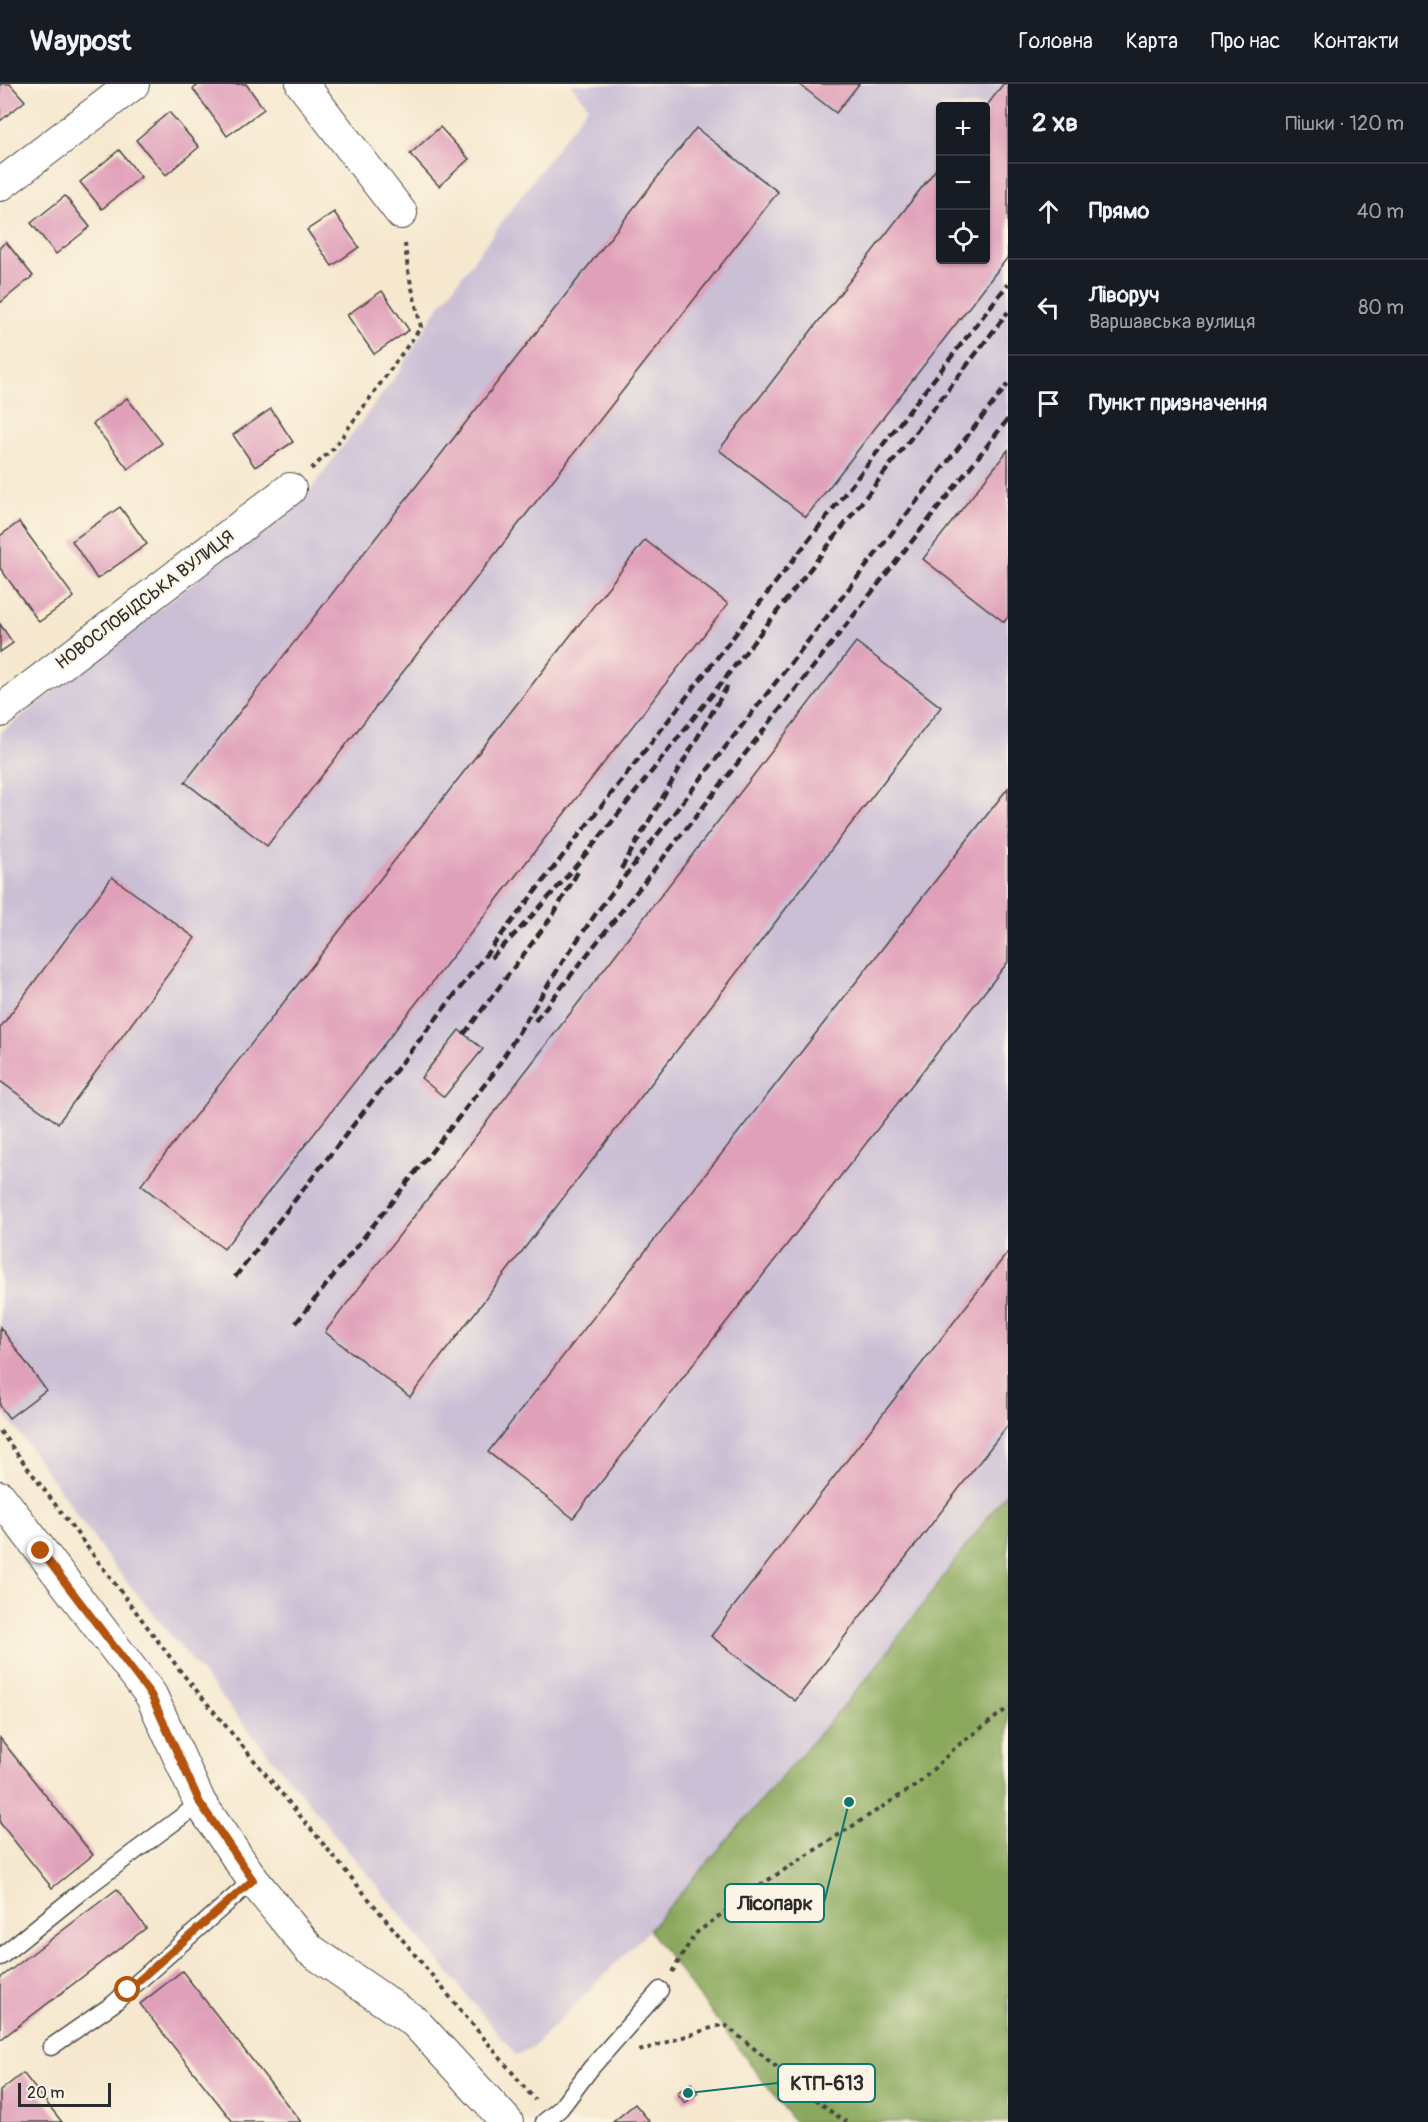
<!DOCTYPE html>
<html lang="uk">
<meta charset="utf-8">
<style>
body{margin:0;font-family:Pangolin,sans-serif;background:#20242c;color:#f1f3f6}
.controls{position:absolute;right:18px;top:18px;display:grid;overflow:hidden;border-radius:6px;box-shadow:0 2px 4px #0004}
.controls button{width:54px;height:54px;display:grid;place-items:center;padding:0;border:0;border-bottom:2px solid #363941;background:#171b24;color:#f1f3f6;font:30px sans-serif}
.scale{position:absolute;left:18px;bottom:15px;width:93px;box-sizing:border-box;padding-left:6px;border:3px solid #2b2b2b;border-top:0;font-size:16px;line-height:21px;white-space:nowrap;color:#2b2b2b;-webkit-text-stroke:4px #fcf5e5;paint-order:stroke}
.stop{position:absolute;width:18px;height:18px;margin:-14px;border:4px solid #b45309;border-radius:50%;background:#fff}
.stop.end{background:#b45309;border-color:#fff;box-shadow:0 2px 6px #0008}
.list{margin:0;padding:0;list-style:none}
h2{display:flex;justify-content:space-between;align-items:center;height:78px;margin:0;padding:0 24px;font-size:26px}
h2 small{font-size:20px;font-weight:400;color:#9ea1a6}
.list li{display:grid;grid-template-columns:39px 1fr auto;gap:18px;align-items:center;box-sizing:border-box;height:96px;padding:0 24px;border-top:2px solid #363941}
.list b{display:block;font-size:22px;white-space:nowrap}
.list p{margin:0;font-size:20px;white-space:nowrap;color:#9ea1a6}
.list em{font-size:20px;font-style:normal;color:#9ea1a6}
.icon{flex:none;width:33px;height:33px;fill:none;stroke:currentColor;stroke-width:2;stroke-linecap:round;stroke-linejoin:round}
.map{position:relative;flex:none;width:1008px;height:2038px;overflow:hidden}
header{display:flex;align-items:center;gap:36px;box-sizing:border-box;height:84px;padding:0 30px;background:#171b24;border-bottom:2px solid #363941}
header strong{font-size:28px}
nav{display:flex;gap:33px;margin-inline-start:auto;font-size:21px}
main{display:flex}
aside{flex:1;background:#171b24}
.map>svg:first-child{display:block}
.industrial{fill:#cbbfd5;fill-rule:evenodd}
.forest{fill:#89a85c;stroke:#5a6a44;stroke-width:1.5}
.building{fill:#e0a0ba}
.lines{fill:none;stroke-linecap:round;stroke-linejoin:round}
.lane-casing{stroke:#494744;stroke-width:19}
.street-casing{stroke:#494744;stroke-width:34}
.path{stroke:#494744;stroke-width:4;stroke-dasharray:4.5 4.5;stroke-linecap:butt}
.lane{stroke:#fff;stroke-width:16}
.street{stroke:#fff;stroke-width:32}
.rail{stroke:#2b2b2b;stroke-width:4.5;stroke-dasharray:9 4.5;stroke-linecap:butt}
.route{stroke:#b45309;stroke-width:8}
.labels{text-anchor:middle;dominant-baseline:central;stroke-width:4.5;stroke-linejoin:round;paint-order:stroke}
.street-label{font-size:18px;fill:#2b2b2b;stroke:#fcf5e5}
.leader{fill:none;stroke:#0f766e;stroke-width:2}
.callout-dot{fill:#0f766e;stroke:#fcf5e5;stroke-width:2}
.callout{fill:#fcf5e5;stroke:#0f766e;stroke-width:2}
.callout-label{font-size:20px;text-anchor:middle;font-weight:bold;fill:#2b2b2b}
</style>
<header>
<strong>Waypost</strong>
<nav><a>Головна</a><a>Карта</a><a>Про нас</a><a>Контакти</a></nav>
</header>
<main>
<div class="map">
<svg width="1008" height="2038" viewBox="0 0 1008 2038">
<rect width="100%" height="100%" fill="#fcf5e5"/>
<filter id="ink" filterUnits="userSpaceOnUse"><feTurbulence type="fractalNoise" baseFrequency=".0167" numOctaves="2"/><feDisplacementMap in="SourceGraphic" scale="12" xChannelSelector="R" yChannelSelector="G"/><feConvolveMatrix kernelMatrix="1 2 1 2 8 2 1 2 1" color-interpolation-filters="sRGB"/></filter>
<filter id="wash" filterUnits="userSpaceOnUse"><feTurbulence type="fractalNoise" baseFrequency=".008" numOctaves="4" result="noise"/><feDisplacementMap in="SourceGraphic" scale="24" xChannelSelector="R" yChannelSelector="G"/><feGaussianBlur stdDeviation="1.35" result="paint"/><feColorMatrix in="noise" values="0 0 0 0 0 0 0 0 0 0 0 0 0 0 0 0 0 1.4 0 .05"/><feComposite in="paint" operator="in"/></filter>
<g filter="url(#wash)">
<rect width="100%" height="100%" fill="#f6e8cf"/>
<path class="industrial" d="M571 0H1008V1406L871 1590 649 1846 533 1963 516 1971 113 1481 0 1322V649L307 410 401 285 433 231 588 22ZM940 22H986V176H940Z"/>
<path class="forest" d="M1008 1406V2038H794L649 1846 871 1590Z"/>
<g id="blocks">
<g class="building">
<path d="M0 0H10L25 17 0 37Z"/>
<path d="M200 0H246L264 25 227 52 193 5Z"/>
<path d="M799 0H859L836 29Z"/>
<path d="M1003 0H1008V173L806 433 719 366 940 80V176H986V23Z"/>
<path d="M169 28 199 63 166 91 136 56Z"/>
<path d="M440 43 469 75 439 102 410 70Z"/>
<path d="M696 44 778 108 267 762 185 698Z"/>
<path d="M119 66 141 93 102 125 80 98Z"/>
<path d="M65 112 90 143 56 170 31 139Z"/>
<path d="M334 128 359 163 332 182 307 146Z"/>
<path d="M6 158 33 192 0 219V163Z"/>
<path d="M382 207 409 246 374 270 347 231Z"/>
<path d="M127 314 162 359 128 385 93 340Z"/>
<path d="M271 325 293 358 255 383 233 351Z"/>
<path d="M1008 366V533L1004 538 923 475Z"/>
<path d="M120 423 147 460 97 495 72 457Z"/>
<path d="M19 438 74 513 39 538 0 484V452Z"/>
<path d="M645 456 728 520 224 1165 141 1101Z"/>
<path d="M0 540 13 559 0 568Z"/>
<path d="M856 558 941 623 410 1313 325 1248Z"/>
<path d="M1008 704V878L573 1434 488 1368Z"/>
<path d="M112 793 195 854 58 1039 0 997V944Z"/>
<path d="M459 946 483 965 444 1013 421 994Z"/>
<path d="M1008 1168V1341L795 1617 711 1552Z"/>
<path d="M0 1243 46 1306 9 1334 0 1322Z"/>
<path d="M0 1654 93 1771 52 1804 0 1739Z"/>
<path d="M117 1805 146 1844 0 1956V1894Z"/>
<path d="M182 1887 301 2038H233L140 1920Z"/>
<path d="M23 1989 62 2038H0V2007Z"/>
<path d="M691 1999 698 2009 685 2019 677 2009Z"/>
<path d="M635 2020 650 2038H613Z"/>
</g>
</g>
</g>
<g filter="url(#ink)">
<use href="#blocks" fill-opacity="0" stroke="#494744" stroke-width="1.5"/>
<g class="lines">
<g class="lane-casing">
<g id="lane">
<path d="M0 1873 83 1806 200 1719"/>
<path d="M51 1963 113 1920 253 1796"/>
<path d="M544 2038 560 2025 591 1984 660 1906"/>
</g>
</g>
<g class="street-casing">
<g id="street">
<path d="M302 0 401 129"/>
<path d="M0 101 133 0"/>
<path d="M0 627 290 405"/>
<path d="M0 1413 151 1611 200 1719 253 1796 309 1865 415 1938 507 2038"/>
</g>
</g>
<g class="path">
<path d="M311 385 334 364 421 243 408 187 405 160"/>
<path d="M0 1347 182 1589 535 2016"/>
<path d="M672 1888 695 1850 759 1802 918 1700 956 1663 1008 1624"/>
<path d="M639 1967 724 1940 834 2030 847 2038"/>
</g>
<use href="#lane" class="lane"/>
<use href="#street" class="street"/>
<g class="rail">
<path d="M621 785 728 601"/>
<path d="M491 874C566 801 628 717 692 636 799 501 903 364 1008 228"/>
<path d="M535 937 1008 335"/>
<path d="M464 950 553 831 579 786"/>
<path d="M235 1193 1008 200"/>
<path d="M296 1239 493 990 563 877 597 828 1008 300"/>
</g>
</g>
</g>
<g class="lines" filter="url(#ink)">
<path class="route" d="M41 1467 151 1611 200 1719 253 1796 128 1906"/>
</g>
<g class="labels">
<g class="street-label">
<text transform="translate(145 516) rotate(-37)">НОВОСЛОБІДСЬКА ВУЛИЦЯ</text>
</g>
</g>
<path class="leader" d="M849 1718L824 1819M688 2009L778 1999"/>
<g class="callout-dot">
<circle cx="849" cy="1718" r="6"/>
<circle cx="688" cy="2009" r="6"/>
</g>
<g class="callout">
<rect x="725" y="1800" width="99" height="38" rx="6"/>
<rect x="778" y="1980" width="97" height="38" rx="6"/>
</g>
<g class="callout-label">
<text x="775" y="1826">Лісопарк</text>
<text x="827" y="2006">КТП-613</text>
</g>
</svg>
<div class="controls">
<button>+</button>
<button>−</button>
<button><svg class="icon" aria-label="locate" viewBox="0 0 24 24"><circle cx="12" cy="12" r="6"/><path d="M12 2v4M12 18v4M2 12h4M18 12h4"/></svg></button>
</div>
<div class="scale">20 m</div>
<div class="stop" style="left:128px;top:1906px"></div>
<div class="stop end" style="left:41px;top:1467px"></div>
</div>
<aside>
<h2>2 хв<small>Пішки · 120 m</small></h2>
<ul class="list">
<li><svg class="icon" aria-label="ahead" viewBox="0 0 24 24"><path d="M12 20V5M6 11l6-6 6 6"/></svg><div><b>Прямо</b></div><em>40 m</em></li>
<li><svg class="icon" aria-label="left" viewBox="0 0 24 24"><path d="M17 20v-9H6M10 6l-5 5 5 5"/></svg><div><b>Ліворуч</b><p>Варшавська вулиця</p></div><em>80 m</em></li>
<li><svg class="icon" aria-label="arrive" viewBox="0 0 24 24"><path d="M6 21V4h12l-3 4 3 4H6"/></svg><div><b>Пункт призначення</b></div></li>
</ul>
</aside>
</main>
